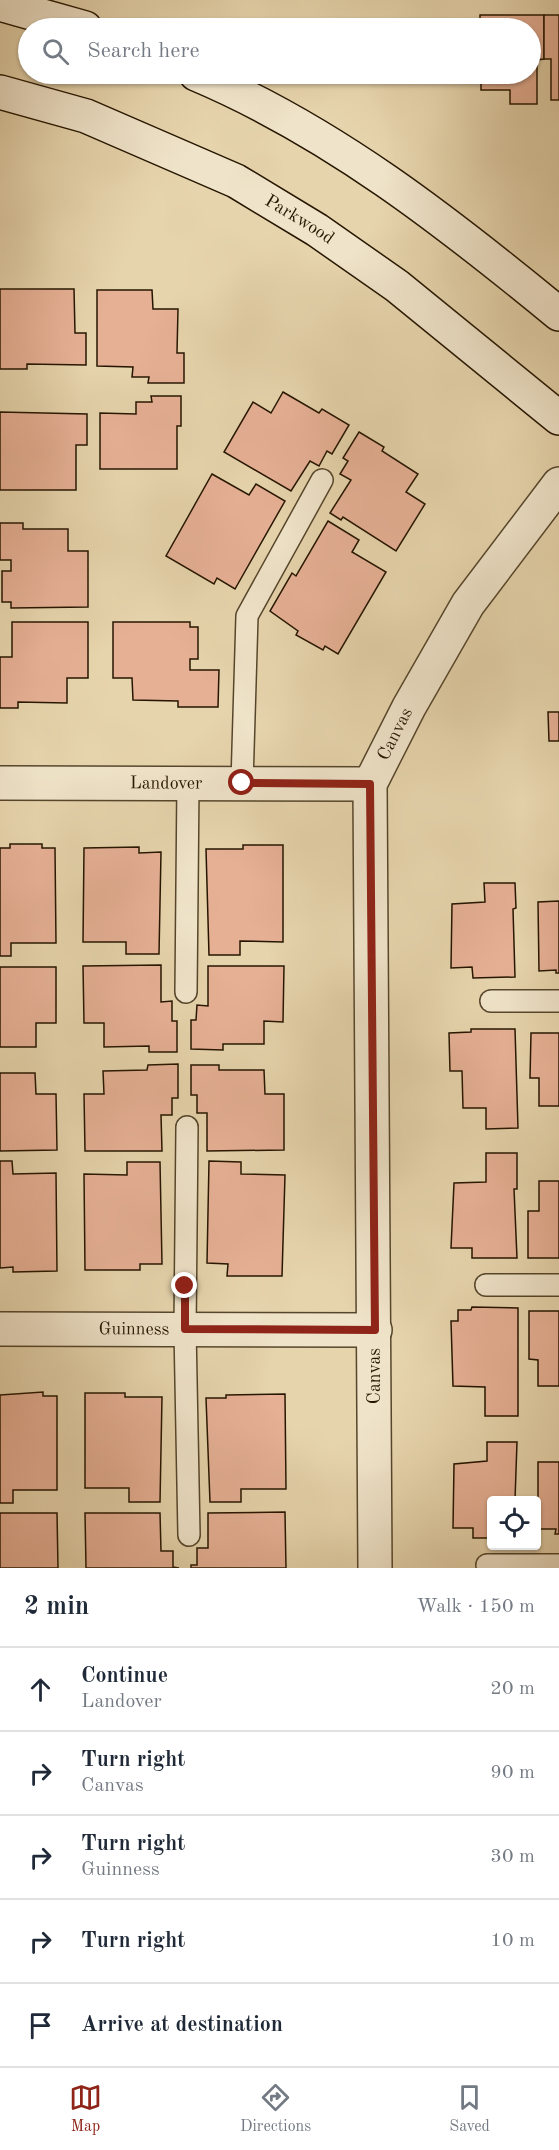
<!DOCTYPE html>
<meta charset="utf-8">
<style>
body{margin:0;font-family:"Old Standard TT",serif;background:#f2f2f3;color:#1f2937}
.controls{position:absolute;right:18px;bottom:18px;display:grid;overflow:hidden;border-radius:6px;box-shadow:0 2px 4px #0004}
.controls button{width:54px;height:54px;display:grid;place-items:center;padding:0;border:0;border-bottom:2px solid #e0e1e3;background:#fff;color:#1f2937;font:30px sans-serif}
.stop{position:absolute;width:18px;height:18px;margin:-14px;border:4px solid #8f2418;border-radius:50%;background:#fff}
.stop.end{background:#8f2418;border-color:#fff;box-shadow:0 2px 6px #0008}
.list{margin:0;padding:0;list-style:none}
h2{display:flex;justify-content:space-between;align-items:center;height:78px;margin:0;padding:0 24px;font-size:26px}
h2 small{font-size:20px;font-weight:400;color:#747a83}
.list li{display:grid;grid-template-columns:39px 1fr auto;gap:18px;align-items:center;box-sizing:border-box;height:84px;padding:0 24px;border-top:2px solid #e0e1e3}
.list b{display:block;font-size:22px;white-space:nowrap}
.list p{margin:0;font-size:20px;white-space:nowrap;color:#747a83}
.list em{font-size:20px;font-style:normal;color:#747a83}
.icon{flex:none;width:33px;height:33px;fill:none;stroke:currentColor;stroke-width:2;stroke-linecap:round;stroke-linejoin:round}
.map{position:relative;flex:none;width:559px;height:1568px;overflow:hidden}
.search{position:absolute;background:#fff;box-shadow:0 2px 4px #0004;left:18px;right:18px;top:18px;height:66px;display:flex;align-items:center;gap:15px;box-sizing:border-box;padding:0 21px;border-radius:33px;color:#747a83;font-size:22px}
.sheet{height:498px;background:#fff}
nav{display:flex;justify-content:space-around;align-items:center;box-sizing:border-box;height:84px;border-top:2px solid #e0e1e3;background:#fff;font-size:16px;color:#747a83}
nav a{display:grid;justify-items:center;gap:3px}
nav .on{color:#8f2418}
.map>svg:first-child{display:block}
.building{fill:#e6b095;stroke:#261600;stroke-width:1.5}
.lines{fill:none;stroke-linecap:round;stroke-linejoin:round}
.lane-casing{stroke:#56462b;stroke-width:24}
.street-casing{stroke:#56462b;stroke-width:36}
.secondary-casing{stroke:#261600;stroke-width:36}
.lane{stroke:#efe3c9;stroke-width:21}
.street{stroke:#efe3c9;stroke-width:33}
.secondary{stroke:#efe3c9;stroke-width:33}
.route{stroke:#8f2418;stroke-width:8}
.labels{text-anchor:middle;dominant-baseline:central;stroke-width:4.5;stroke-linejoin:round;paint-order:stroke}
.street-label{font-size:18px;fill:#261600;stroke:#efe3c9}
</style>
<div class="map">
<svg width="559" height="1568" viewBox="0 0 559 1568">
<rect width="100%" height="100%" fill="#e6d4ac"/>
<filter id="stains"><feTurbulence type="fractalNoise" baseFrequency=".00333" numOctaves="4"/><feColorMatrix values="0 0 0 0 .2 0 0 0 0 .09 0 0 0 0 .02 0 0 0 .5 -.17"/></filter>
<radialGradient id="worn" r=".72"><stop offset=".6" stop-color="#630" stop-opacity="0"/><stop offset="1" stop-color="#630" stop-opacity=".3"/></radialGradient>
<g class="building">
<path d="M480 15H544V59L537 60V104H510V90H481V74H530V28H480Z"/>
<path d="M544 15H559V100H551V59H544Z"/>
<path d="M0 289H74L75 333H86V365L27 364V369H0Z"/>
<path d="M97 290H152L153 309H178L177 353H184V383H148L149 377H132L133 367 97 366Z"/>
<path d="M283 392 319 413 322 409 349 425 332 454 327 451 319 466 310 461 291 491 224 452 253 402 271 413Z"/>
<path d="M151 396H181V426H177V469H100V413L136 414V402H152Z"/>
<path d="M0 412 87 414V445H76V490H0Z"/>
<path d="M359 432 384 447 382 451 418 474 406 492 425 504 396 551 343 517 341 520 330 513 351 480 340 474 348 461 343 458Z"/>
<path d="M212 474 249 495 256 484 285 501 235 589 217 578 214 584 166 556Z"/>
<path d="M328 521 359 540 352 552 386 572 338 654 325 646 323 650 296 635 298 631 270 611 292 573 296 576Z"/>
<path d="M0 523H23V529H68V551H88V607L11 608V602H2V571H11V560H0Z"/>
<path d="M12 622H88V678H67V703L18 702V708H0V657H12Z"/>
<path d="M113 622H190V627H198V659H190V670H219L218 707H178V701L133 700 132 678H113Z"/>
<path d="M548 712H559V741H549Z"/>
<path d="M10 844H42V848H55L56 943H11V956H0V848H10Z"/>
<path d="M243 845H283V942L240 941V955H209L206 849H243Z"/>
<path d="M139 847V853L161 852 159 954H126V942H83L84 848Z"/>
<path d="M484 883H515L516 908 513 909 515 977 473 978 472 967 451 968 452 904 485 902Z"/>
<path d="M559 901V973H556V970L539 971 538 902Z"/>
<path d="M161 965V1002L172 1001V1021H177V1052H149V1046L104 1047V1023H84L83 966Z"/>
<path d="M208 966H284L283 1022 264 1021V1044H223V1050L191 1049V1020H196L197 1005 208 1006Z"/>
<path d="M0 967H56V1023H36V1047H0Z"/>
<path d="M471 1029H515L518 1128 486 1129V1108H463L462 1071H450L449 1033 471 1032Z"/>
<path d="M531 1033H559V1106H539V1078H530Z"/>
<path d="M178 1064V1098H172V1115H161L162 1151H85L84 1094H104L103 1071 147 1070 148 1065Z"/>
<path d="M191 1065H219V1070H264L265 1094H284V1150L207 1151V1113H197V1095H191Z"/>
<path d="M0 1073H35L36 1094H56L57 1150 0 1151Z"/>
<path d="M486 1153H517V1189H514L517 1258H472V1248H451L454 1183 486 1182Z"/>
<path d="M0 1161H12L13 1174 56 1173 57 1271 13 1272V1267L0 1268Z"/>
<path d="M209 1161 241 1162V1174L285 1175 282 1276H227L228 1264 207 1263Z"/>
<path d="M127 1162H160L162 1264H140V1270H85L84 1174 127 1175Z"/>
<path d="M539 1181H559V1258H528V1211H539Z"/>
<path d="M472 1307 518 1308V1416H485V1387L453 1386 451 1321H458V1310H471Z"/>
<path d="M529 1311H559V1386H538V1360L529 1359Z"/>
<path d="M43 1392V1396H57V1490H13V1503H0V1395Z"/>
<path d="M85 1393H125V1397H162L160 1502H129V1488H85Z"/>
<path d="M285 1394 286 1489H241V1502H210L206 1398H226V1395Z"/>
<path d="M487 1442H517L515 1500H492V1538H473V1528H453L454 1464 487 1461Z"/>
<path d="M538 1462H559V1534H555L556 1529H538Z"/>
<path d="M285 1512 286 1568H191V1565H197V1548H208V1513Z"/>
<path d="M0 1513H57L58 1568H0Z"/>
<path d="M85 1513H160L161 1551H173V1567L179 1568H86Z"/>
</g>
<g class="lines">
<g class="lane-casing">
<g id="lane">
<path d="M242 783 247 616 322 480"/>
<path d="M186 992 188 783"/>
<path d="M491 1001H559"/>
<path d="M187 1127 185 1329 189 1535"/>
<path d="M486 1285H559"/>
<path d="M487 1565H559"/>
</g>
</g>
<g class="street-casing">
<g id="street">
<path id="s1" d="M0 783 370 784"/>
<path id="s2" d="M0 1329 375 1330"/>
<path id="s3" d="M375 1568 370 784 409 707 468 604 559 484"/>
</g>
</g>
<g class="secondary-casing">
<g id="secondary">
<path d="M0 4 85 28"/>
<path d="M196 74C331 131 447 222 559 314"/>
<path id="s4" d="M0 92 86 116 236 181 317 230 397 286 559 418"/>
</g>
</g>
<use href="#lane" class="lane"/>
<use href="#street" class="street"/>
<use href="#secondary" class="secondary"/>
</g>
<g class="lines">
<path class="route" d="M185 1286V1329L375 1330 370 784 242 783"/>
</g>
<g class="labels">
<g class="street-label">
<text stroke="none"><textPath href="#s4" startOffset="327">Parkwood</textPath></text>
<text stroke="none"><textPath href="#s3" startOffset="840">Canvas</textPath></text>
<text stroke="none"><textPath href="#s1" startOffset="166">Landover</textPath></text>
<text stroke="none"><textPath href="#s2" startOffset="134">Guinness</textPath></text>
<text transform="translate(375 1376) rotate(-90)">Canvas</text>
</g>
</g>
<rect width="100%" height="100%" filter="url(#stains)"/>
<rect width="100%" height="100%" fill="url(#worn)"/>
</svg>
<div class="controls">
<button><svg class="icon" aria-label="locate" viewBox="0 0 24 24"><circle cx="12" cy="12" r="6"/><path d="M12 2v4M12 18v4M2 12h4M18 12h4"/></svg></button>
</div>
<div class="stop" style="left:242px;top:783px"></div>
<div class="stop end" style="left:185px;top:1286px"></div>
<div class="search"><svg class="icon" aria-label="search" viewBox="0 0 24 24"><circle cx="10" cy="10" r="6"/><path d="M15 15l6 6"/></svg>Search here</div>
</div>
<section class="sheet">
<h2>2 min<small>Walk · 150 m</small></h2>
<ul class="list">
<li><svg class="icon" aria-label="ahead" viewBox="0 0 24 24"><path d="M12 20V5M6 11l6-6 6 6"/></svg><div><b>Continue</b><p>Landover</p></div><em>20 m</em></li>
<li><svg class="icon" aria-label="right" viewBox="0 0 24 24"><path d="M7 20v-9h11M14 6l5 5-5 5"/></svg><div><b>Turn right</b><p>Canvas</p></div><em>90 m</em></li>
<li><svg class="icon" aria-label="right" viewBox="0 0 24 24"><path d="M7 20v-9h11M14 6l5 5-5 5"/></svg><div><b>Turn right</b><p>Guinness</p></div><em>30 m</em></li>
<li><svg class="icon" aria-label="right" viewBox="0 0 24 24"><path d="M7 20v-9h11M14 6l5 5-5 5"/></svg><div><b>Turn right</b></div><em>10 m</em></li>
<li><svg class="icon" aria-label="arrive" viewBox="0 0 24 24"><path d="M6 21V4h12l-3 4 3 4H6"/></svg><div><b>Arrive at destination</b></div></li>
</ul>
</section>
<nav>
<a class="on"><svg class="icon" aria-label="map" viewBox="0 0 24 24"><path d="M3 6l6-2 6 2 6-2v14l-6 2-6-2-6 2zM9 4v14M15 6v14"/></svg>Map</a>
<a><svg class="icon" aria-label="directions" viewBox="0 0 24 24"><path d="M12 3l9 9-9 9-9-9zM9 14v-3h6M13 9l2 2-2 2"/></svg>Directions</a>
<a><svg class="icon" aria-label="saved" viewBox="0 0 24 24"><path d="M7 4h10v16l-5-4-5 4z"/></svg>Saved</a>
</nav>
